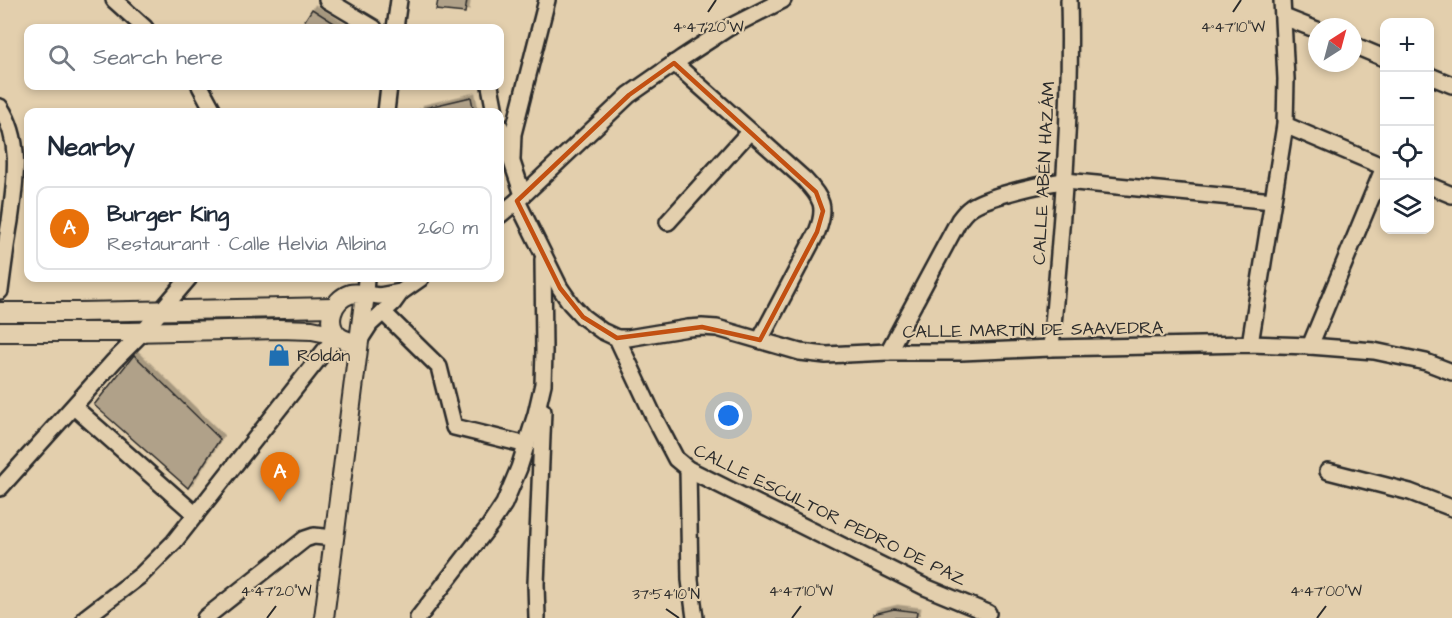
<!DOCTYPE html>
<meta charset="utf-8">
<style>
body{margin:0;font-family:"Architects Daughter",sans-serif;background:#f2f2f3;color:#1f2937}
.controls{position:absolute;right:18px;top:18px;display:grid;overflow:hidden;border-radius:12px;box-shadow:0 3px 9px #0003}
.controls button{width:54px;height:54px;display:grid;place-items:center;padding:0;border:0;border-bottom:2px solid #e0e1e3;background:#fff;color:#1f2937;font:30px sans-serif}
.compass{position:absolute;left:1308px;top:18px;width:54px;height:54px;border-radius:50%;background:#fff;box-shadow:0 3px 9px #0003;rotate:36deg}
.you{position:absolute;left:729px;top:416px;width:21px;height:21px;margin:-15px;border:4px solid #fff;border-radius:50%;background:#1a73e8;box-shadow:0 0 0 9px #1a73e833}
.badge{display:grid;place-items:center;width:39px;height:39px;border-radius:50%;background:#ea580c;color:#fff;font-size:20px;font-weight:700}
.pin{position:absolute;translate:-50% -50px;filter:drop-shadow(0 2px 3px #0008)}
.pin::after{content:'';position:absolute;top:32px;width:21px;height:18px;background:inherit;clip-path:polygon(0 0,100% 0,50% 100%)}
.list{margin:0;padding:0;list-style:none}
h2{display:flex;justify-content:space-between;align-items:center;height:78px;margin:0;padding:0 24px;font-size:26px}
h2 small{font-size:20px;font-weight:400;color:#747a83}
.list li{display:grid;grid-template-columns:39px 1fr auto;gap:18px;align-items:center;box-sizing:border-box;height:84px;margin:0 12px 12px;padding:0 12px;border:2px solid #e0e1e3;border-radius:12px}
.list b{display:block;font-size:22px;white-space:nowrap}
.list p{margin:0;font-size:20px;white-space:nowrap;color:#747a83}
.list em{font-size:20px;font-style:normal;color:#747a83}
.icon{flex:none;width:33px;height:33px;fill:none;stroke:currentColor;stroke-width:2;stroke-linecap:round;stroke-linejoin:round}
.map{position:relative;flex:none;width:1452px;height:618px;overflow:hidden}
.search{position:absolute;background:#fff;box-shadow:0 3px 9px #0003;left:24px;top:24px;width:480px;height:66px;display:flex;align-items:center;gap:15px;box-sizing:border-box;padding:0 21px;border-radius:12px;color:#747a83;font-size:22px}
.panel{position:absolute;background:#fff;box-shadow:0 3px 9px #0003;left:24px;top:108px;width:480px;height:174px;border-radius:12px}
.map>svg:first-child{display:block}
.building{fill:#b0a189;stroke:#2b2b2b;stroke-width:1.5;filter:url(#shadow)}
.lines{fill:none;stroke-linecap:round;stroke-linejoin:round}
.minor-casing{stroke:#2b2b2b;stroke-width:20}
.major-casing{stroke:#2b2b2b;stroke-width:22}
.minor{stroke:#e3cfad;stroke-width:15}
.major{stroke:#e3cfad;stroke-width:18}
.marked{fill:none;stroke:#c25012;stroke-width:4.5;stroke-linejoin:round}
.ticks{fill:none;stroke:#2b2b2b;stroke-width:2}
.labels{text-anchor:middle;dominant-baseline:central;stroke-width:4.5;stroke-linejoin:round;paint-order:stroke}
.street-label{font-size:18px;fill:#2b2b2b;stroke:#e3cfad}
.poi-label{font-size:18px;fill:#2b2b2b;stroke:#e3cfad;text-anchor:start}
.ticks-label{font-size:15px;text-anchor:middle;fill:#2b2b2b;stroke:#e3cfad;stroke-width:4.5;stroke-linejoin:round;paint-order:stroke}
</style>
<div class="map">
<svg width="1452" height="618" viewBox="0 0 1452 618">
<defs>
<filter id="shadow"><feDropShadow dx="3.5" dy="-3.5" stdDeviation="0" flood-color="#0004"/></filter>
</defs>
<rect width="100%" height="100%" fill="#e3cfad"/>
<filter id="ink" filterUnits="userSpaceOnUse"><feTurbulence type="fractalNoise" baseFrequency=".0167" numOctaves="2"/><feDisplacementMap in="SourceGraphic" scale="12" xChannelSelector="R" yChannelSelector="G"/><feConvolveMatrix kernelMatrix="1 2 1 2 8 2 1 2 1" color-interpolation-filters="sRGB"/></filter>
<g filter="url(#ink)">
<g class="building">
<path d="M438 0H467L465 13 436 10Z"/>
<path d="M312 9 342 28H300Z"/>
<path d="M471 97 474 112H420V109Z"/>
<path d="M134 355 220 439 188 488 94 405Z"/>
<path d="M894 609 917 612 916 618H873V614Z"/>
</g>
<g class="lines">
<g class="minor-casing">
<g id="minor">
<path d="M114 0 145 28"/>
<path d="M327 0 374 28"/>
<path d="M1284 17 1317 30"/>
<path d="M395 28 399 0"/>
<path d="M1353 45 1384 58"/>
<path d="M674 63 804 179C822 198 827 207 817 232L760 340"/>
<path d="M1430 76 1452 85"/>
<path d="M200 86 214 112"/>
<path d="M490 86 495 112"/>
<path d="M0 107C23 142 15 182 10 221 6 244 3 268 0 291"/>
<path d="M386 112 389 86"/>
<path d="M1285 125 1384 167"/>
<path d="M500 126 523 195"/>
<path d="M512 159 513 134 547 0"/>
<path d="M1430 186 1452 195"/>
<path d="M517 201 560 288 571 304 583 317 602 331 617 338 654 417 676 459 688 469 925 587 988 613"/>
<path d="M500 215 517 201 629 95 682 58 728 28 783 0"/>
<path d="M668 222 750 131"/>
<path d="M366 278 365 294 379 296 401 292"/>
<path d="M383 312 439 367 454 427 527 445"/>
<path d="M617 338H628L688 328 702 327 717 328 800 352 826 355 888 352H961L1051 348 1250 344 1310 346 1374 351 1426 362 1452 372"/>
<path d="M359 341 370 324 393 303 401 292 421 278"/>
<path d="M1250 344 1285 125 1286 79 1282 0"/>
<path d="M1310 346 1384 167"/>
<path d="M1051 348C1061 232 1072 117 1069 0"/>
<path d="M888 352 959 220C962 216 965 212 969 209 982 197 1046 183 1065 181L1273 201"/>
<path d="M74 407 196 515"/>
<path d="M688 469 690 580 695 618"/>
<path d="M1328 471 1410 492 1452 508"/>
<path d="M0 488 114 361 143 332 189 278"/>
<path d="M85 618 141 575 174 542 337 335"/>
<path d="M205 618 305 539 314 536 334 538"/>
<path d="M418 618 490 525 504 504 519 468 536 414 543 384 544 351 543 259"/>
<path d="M537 618 536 584 543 411"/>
</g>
</g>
<g class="major-casing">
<g id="major">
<path d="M0 312H79L334 307"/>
<path d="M0 332H129L279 329 312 330 337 335"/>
<path d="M324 618 365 294C360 294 354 293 350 294 332 300 324 324 339 337 345 341 351 342 358 343"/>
</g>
</g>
<use href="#minor" class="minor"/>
<use href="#major" class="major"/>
</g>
</g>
<path class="marked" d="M674 63 816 192 823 211 817 232 760 340 702 327 617 338 583 317 560 288 517 201 629 95Z"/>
<path class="ticks" d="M708 12 716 0M1233 12 1241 0M666 609 679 618M267 618 276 606M792 618 801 606M1317 618 1326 606"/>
<defs>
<g id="shop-bare" transform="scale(1.8)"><path d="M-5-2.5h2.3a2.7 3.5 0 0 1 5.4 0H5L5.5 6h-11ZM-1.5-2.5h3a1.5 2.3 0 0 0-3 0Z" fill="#1f6fb2" stroke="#e3cfad" stroke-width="2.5" paint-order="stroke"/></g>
</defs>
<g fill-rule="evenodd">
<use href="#shop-bare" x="279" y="355"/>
</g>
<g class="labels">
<g class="street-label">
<text transform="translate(1044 173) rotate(-87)">CALLE ABÉN HAZÁM</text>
<text transform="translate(1033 330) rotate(-1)">CALLE MARTÍN DE SAAVEDRA</text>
<text transform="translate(830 515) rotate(26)">CALLE ESCULTOR PEDRO DE PAZ</text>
</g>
<g class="poi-label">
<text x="297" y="355">Roldán</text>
</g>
</g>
<g class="ticks-label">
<text x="708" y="32">4°47'20"W</text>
<text x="1233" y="32">4°47'10"W</text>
<text x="276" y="596">4°47'20"W</text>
<text x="801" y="596">4°47'10"W</text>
<text x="1326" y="596">4°47'00"W</text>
<text x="666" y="599">37°54'10"N</text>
</g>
</svg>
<div class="controls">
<button>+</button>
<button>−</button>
<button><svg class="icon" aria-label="locate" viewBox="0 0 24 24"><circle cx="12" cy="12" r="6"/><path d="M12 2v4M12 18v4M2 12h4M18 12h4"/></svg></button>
<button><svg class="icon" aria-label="layers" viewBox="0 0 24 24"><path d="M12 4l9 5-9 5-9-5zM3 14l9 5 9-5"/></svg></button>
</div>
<svg class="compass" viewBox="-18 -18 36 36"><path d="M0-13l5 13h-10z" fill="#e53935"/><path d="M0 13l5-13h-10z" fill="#747a83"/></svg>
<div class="you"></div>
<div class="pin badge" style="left:280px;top:502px;background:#e8710a">A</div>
<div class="search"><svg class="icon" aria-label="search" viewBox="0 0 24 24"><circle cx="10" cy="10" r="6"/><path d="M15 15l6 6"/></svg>Search here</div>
<section class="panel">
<h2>Nearby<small></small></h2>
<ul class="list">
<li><span class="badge" style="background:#e8710a">A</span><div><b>Burger King</b><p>Restaurant · Calle Helvia Albina</p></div><em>260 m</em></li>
</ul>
</section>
</div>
